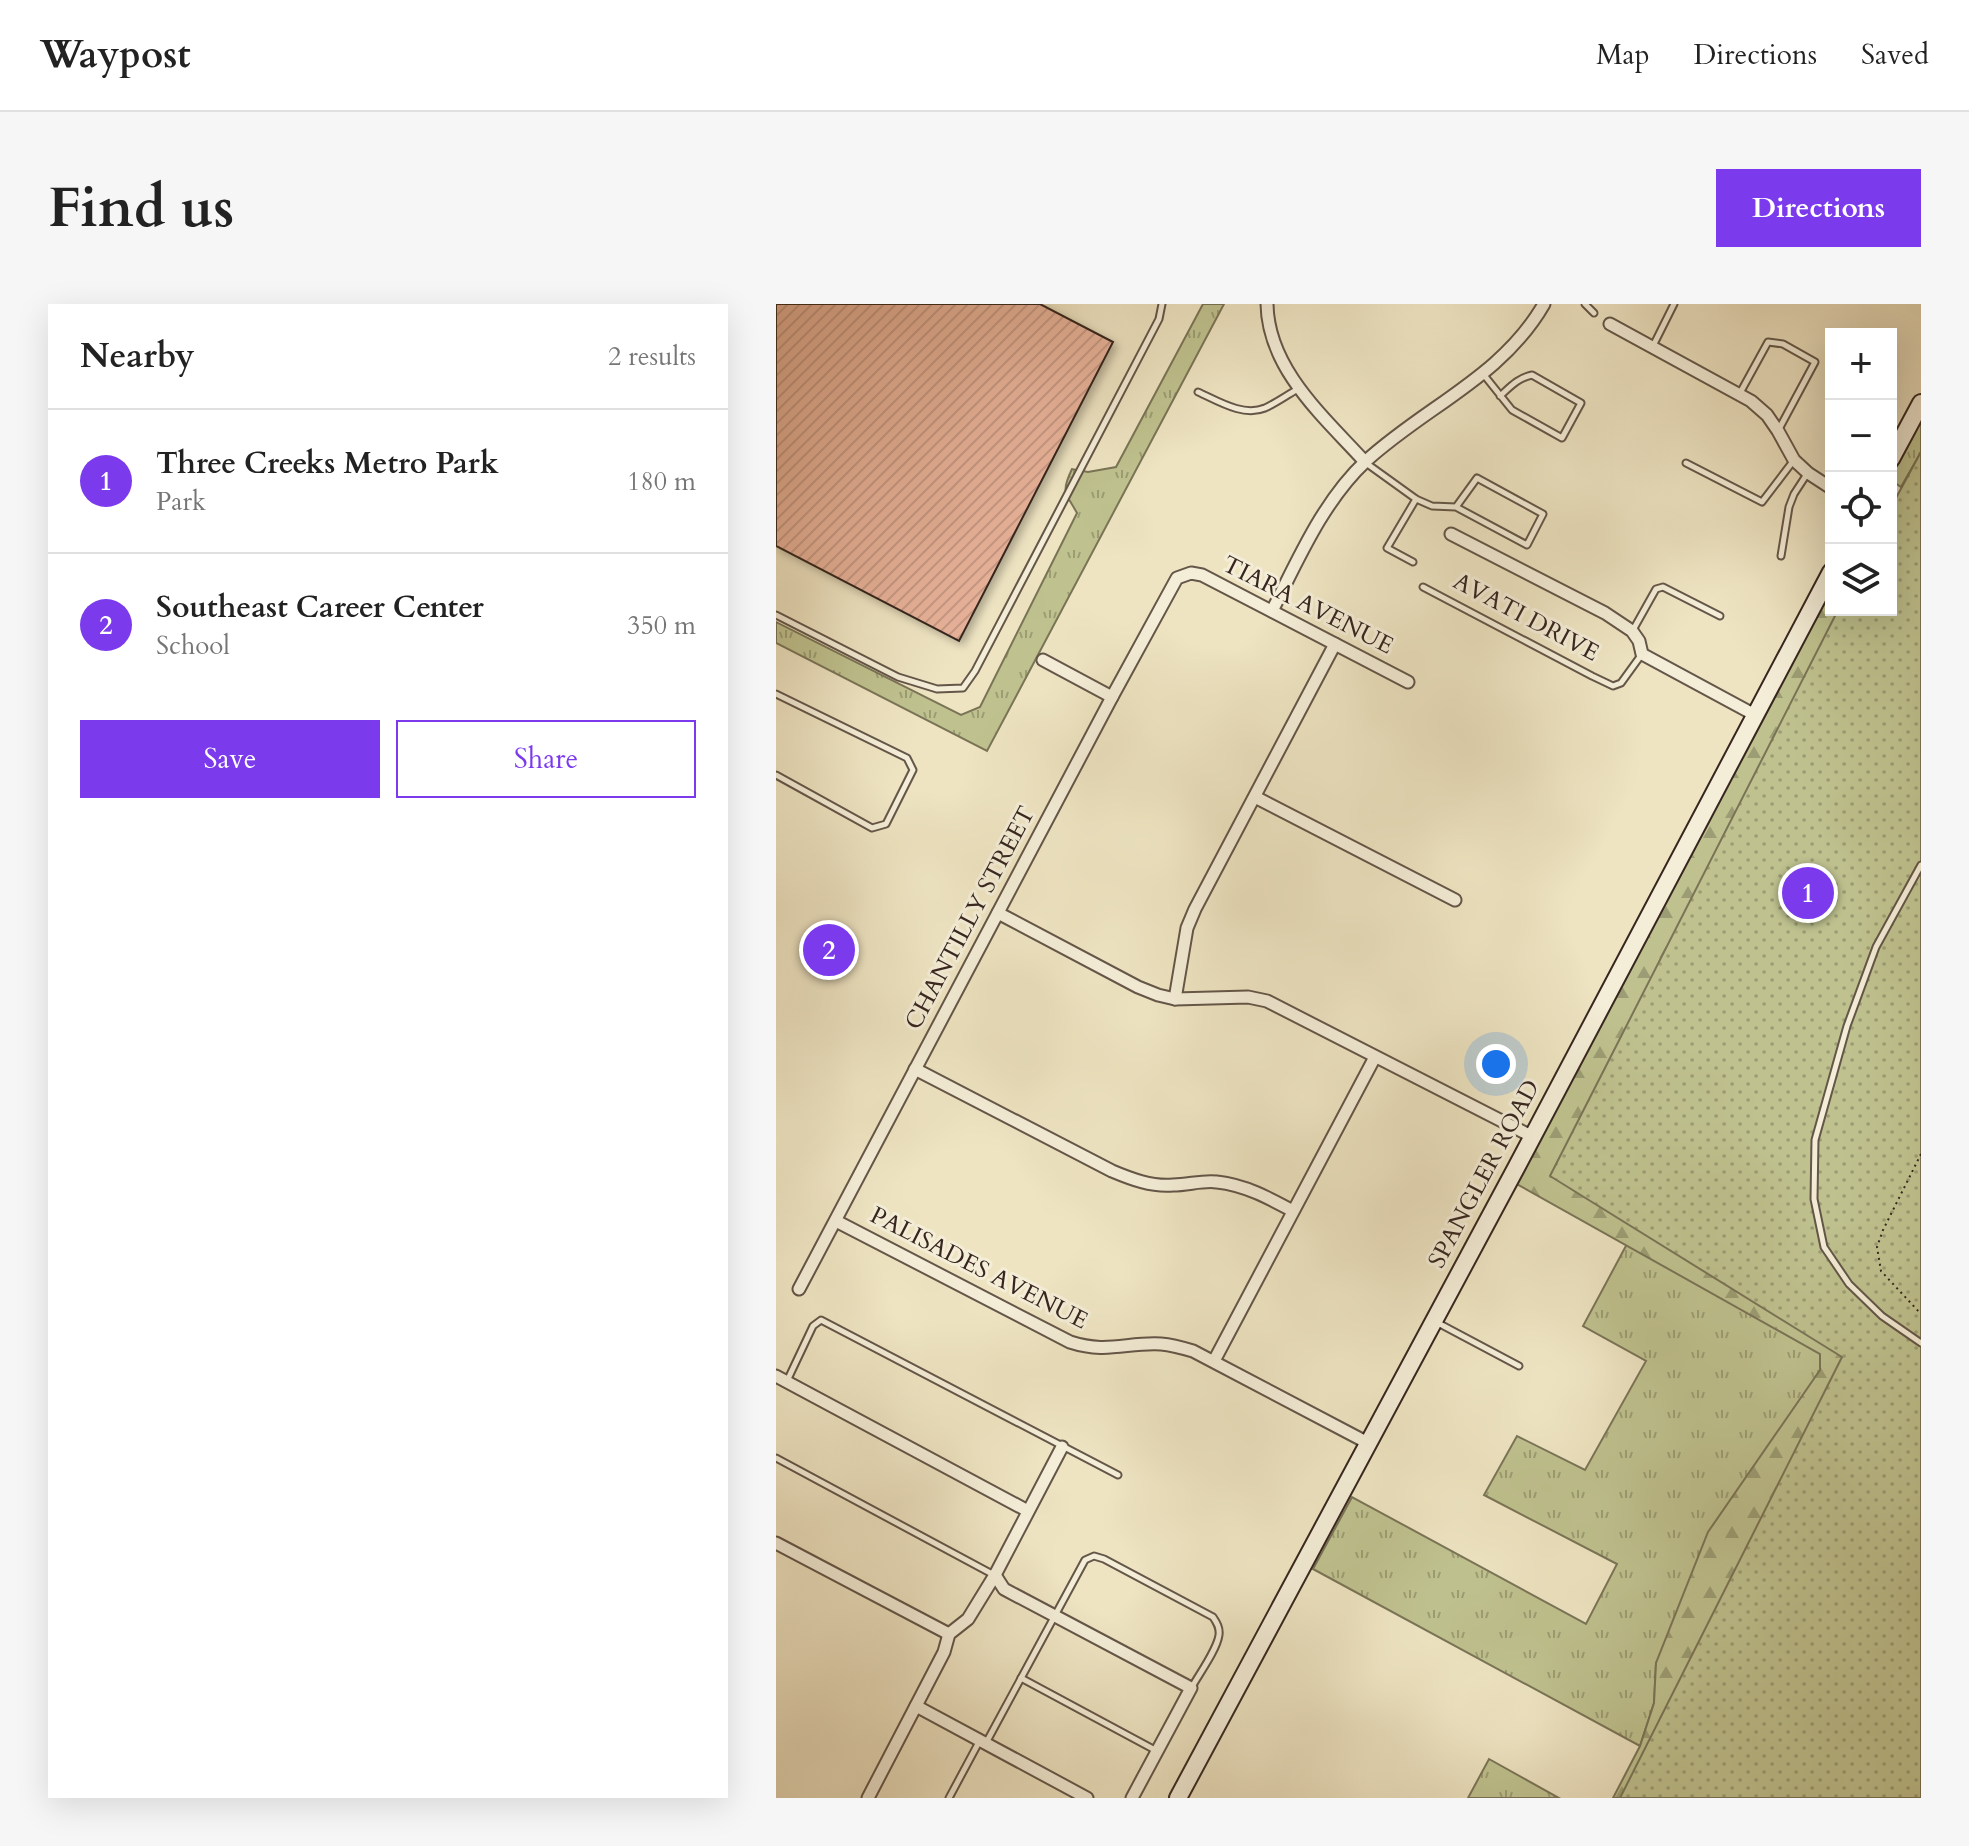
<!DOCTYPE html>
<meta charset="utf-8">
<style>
body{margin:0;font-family:Cardo,serif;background:#f6f6f6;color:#222}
.controls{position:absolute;right:24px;top:24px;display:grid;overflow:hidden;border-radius:0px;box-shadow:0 8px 32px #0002}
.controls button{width:72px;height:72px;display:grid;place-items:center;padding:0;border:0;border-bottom:2px solid #e0e0e0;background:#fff;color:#222;font:40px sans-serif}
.you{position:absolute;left:720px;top:760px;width:28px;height:28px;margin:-20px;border:6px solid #fff;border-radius:50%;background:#1a73e8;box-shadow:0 0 0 12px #1a73e833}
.badge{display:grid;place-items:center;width:52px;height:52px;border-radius:50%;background:#7c3aed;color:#fff;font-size:26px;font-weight:700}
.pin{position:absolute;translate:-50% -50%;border:4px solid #fff;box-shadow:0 2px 8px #0006}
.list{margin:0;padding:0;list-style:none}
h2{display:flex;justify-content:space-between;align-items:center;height:104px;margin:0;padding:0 32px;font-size:34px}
h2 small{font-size:26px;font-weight:400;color:#767676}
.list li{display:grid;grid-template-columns:52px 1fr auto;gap:24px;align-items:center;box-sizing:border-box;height:144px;padding:0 32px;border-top:2px solid #e0e0e0}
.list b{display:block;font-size:30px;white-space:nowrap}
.list p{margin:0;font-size:26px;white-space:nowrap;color:#767676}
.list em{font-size:26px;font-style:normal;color:#767676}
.actions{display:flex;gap:16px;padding:24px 32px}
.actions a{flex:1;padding:18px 0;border:2px solid #7c3aed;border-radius:0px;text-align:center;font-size:28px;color:#7c3aed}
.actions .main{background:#7c3aed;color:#fff}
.icon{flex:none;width:44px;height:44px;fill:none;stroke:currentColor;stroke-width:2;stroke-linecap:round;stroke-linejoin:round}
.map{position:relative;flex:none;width:1145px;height:1494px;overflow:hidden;border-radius:0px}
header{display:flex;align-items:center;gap:48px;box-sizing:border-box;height:112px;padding:0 40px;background:#fff;border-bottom:2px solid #e0e0e0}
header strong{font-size:38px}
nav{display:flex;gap:44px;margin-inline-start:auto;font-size:28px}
.intro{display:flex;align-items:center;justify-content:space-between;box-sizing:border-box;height:192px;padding:0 48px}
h1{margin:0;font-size:56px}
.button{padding:20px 36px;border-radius:0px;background:#7c3aed;color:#fff;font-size:28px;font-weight:700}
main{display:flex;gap:48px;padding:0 48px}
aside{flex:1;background:#fff;border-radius:0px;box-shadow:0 8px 32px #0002}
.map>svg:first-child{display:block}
.grass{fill:url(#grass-tufts);stroke:#7a7457;stroke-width:2}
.forest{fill:url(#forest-firs);stroke:#7a7457;stroke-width:2}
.park{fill:url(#park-dots);stroke:#7a7457;stroke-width:2}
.building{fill:url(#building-hatch);stroke:#36261f;stroke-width:2;filter:url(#shadow)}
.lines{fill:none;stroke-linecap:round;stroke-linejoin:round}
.lane-casing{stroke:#645648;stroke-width:9}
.street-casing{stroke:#645648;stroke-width:15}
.secondary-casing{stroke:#36261f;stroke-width:20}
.path{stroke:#36261f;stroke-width:2;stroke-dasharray:2 4;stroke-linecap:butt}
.lane{stroke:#f4edd7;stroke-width:5}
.street{stroke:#f4edd7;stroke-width:11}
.secondary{stroke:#f4edd7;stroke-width:16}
.labels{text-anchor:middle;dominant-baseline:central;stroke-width:6;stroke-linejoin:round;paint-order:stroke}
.street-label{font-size:24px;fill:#36261f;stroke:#f4edd7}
</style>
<header>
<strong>Waypost</strong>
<nav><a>Map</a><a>Directions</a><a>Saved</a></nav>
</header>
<div class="intro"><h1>Find us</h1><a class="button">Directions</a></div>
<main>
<aside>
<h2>Nearby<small>2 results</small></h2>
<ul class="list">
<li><span class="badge">1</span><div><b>Three Creeks Metro Park</b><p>Park</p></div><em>180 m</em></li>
<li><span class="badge">2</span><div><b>Southeast Career Center</b><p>School</p></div><em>350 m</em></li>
</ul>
<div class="actions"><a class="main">Save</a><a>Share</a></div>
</aside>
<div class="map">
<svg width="1145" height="1494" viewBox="0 0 1145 1494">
<defs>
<pattern id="grass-tufts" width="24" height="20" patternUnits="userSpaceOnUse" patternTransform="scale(2)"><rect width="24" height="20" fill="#bfc28f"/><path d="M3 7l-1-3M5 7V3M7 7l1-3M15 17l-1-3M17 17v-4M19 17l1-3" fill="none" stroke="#9c9d74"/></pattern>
<pattern id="forest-firs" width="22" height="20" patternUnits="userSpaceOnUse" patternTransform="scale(2)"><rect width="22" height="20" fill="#bfc28f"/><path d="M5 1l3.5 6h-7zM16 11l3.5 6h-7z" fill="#9c9d74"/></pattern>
<pattern id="park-dots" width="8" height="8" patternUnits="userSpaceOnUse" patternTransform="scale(2)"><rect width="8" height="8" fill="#bfc28f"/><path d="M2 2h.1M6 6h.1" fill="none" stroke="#9c9d74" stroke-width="1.8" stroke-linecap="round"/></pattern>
<pattern id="building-hatch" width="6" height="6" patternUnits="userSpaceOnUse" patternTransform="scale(2)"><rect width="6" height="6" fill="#e6b198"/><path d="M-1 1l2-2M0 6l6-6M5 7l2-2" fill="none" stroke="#c69883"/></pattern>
<filter id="shadow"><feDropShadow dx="4" dy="4" stdDeviation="4" flood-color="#0004"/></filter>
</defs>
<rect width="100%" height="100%" fill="#eee4c2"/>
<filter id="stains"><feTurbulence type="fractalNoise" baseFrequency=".0025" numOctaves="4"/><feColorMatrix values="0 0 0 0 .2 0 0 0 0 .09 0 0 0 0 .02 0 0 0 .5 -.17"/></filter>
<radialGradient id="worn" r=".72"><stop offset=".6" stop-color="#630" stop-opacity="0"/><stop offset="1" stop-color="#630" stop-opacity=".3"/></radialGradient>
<g class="grass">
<path d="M427 0H448L211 447 0 339V318L185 411 204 403 301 209C289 188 285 188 296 165L312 168 340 163Z"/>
<path d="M1145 117V148L1125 183 1115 176V173Z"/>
<path d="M851 940 1044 1050V1066L880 1359 878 1399 864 1442 537 1265 576 1193 810 1320 841 1260 708 1191 741 1132 809 1166 870 1057 807 1022Z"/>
<path d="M713 1455 783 1494H692Z"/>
</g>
<path class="forest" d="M1055 286V306H1109L1124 1049 892 1494H837L864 1442 878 1399 880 1359 932 1228 1044 1066V1050L739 879Z"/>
<path class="park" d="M1145 148V1494H844L1066 1053 774 872 1062 306H1115V203Z"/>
<path class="building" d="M0 0H264L337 38 183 337 0 242Z"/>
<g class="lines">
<g class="lane-casing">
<g id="lane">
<path d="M809 0 818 9"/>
<path d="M877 42 898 0"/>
<path d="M708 71 736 106 786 134 805 99 756 71C742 74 735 82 724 92"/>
<path d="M422 88C442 97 467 113 489 104 500 99 511 91 522 85"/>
<path d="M964 89 992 38 1007 40 1039 58 1003 125"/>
<path d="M590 159 640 195 656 202 680 203 751 241 767 210 701 174 680 203"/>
<path d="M910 159 986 198 1018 156"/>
<path d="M1005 252 1013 203 1018 190 1031 170"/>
<path d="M637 258 611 244 640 195"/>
<path d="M647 283 816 372 837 382 845 379 866 350"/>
<path d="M0 311 122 373 161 385 187 384 199 367 383 15 386 0"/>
<path d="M857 326 880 285 887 283 944 312"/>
<path d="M0 390 131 454 137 466 110 520 96 524 0 471"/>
<path d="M1145 561 1100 643 1071 722 1039 836 1038 895 1048 943 1073 980 1106 1012 1145 1039"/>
<path d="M662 1019 743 1062"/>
<path d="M11 1077 37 1022 45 1016 342 1171"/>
<path d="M0 1154 218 1271"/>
<path d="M245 1374 379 1446"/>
<path d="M210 1439 309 1256 318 1252 328 1255 437 1313C441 1319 444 1324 443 1331 441 1346 423 1370 416 1383"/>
<path d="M173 1494 203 1438"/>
</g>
</g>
<g class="street-casing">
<g id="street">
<path d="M491 0C492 65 548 113 589 158"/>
<path d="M834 20 975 97 991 111 1002 127 1018 156 1032 169 1055 184"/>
<path d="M675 230 829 309 856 327 863 337 866 350 979 411"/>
<path d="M496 307C522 256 547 197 590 157 650 102 726 73 768 0"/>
<path d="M267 356 336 393"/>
<path d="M479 493 679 596"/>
<path d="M222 609 362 683 382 691 399 695 472 693 491 697 755 832"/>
<path d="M399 695 411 624 419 605 559 340"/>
<path d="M139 765 336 867C355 875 376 883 397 881 412 881 427 876 441 878 469 881 493 894 517 907"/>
<path d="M60 917 294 1038C331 1050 351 1038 385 1040 397 1041 407 1044 417 1047L592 1139"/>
<path d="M23 985 336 393 401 274 415 269 426 271 632 378"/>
<path d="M438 1057 599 753"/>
<path d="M0 1072 252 1207"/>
<path d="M0 1239 173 1330"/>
<path d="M219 1271 228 1285 415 1384 356 1494"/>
<path d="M140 1402 311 1494"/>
<path d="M92 1494 168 1348 173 1330 192 1315 219 1271 286 1143"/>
</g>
</g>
<g class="secondary-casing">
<g id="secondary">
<path d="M1115 155 1145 99"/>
<path d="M402 1494 740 864 1055 268"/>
</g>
</g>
<path class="path" d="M1145 850 1107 926 1101 943 1105 967 1145 1010"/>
<use href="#lane" class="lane"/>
<use href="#street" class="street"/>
<use href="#secondary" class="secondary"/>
</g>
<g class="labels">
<g class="street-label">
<text transform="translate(532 301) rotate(27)">TIARA AVENUE</text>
<text transform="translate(750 313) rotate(28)">AVATI DRIVE</text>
<text transform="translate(194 614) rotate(-62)">CHANTILLY STREET</text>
<text transform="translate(708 870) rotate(-62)">SPANGLER ROAD</text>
<text transform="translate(203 964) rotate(27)">PALISADES AVENUE</text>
</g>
</g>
<rect width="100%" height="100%" filter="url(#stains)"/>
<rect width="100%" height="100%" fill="url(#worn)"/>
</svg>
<div class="controls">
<button>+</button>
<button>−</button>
<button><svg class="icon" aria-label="locate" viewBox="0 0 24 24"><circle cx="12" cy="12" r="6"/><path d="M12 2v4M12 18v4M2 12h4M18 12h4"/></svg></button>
<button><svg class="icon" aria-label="layers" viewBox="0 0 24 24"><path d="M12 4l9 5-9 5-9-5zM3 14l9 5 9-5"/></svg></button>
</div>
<div class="you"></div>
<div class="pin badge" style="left:1032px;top:589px">1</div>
<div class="pin badge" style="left:53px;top:646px">2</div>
</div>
</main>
